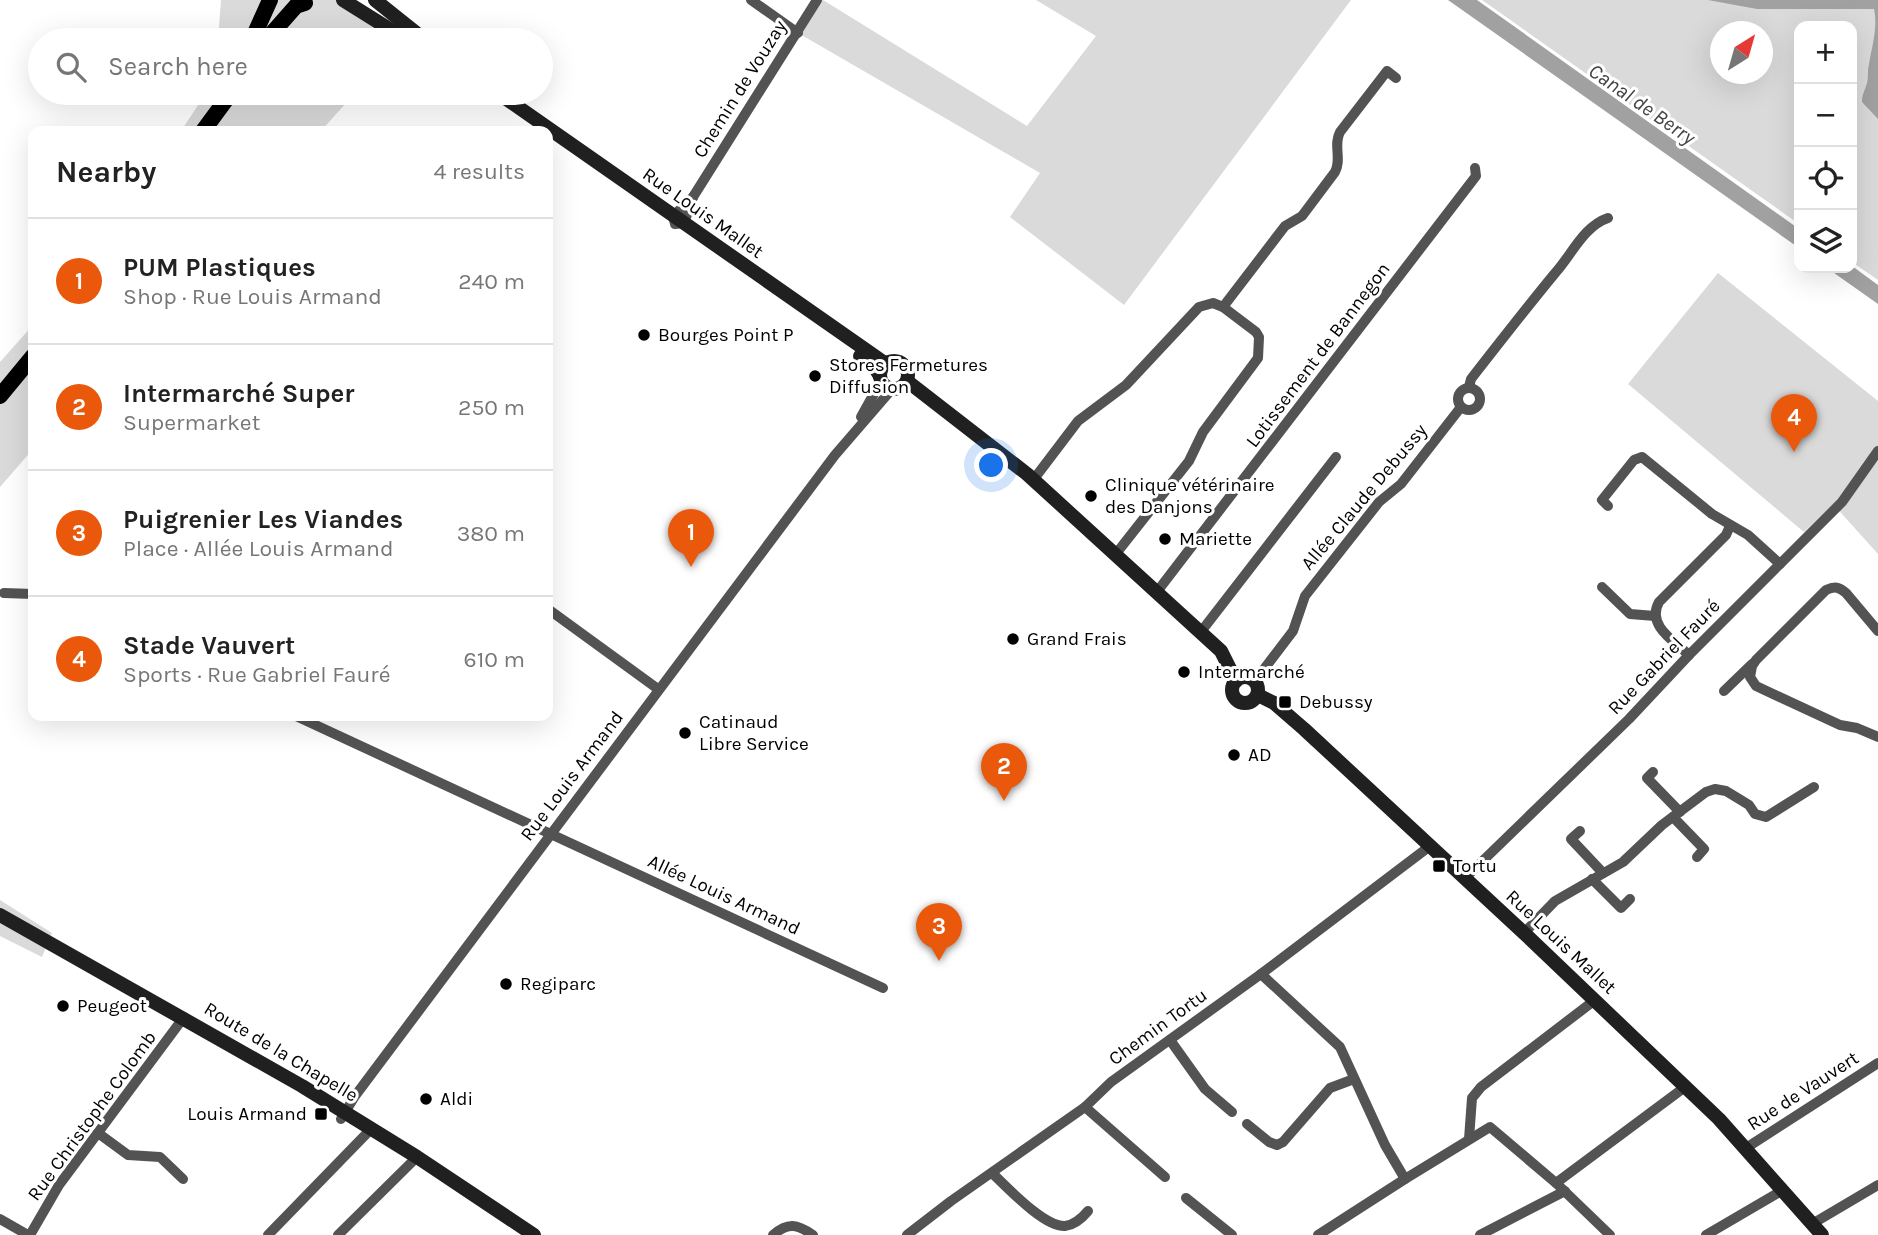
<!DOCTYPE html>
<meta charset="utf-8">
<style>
body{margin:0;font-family:Karla,sans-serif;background:#f6f6f6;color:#222}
.controls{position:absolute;right:21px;top:21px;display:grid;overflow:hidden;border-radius:14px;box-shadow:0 7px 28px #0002}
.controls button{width:63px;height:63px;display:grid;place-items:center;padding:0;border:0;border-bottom:2px solid #e0e0e0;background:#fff;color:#222;font:35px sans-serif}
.compass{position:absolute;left:1710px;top:21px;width:63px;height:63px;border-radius:50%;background:#fff;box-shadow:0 7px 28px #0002;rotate:37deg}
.you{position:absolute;left:992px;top:466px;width:24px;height:24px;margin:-18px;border:5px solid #fff;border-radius:50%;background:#1a73e8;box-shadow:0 0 0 10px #1a73e833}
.badge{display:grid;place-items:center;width:46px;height:46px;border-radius:50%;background:#ea580c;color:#fff;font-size:23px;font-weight:700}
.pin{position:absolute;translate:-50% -58px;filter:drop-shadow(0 2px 4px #0008)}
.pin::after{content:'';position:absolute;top:37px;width:24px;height:21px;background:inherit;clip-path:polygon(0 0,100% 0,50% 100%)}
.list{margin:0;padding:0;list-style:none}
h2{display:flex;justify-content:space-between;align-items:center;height:91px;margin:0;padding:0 28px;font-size:30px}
h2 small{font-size:23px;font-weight:400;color:#767676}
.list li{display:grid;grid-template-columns:46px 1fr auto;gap:21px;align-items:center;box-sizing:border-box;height:126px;padding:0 28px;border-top:2px solid #e0e0e0}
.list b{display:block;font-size:26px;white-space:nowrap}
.list p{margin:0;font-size:23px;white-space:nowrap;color:#767676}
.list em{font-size:23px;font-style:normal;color:#767676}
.icon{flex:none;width:38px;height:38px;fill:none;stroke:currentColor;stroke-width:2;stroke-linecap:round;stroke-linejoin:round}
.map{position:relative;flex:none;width:1878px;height:1235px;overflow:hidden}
.search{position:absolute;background:#fff;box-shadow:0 7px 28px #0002;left:28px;top:28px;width:525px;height:77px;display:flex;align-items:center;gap:18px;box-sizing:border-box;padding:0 24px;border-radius:38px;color:#767676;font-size:26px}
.panel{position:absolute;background:#fff;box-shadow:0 7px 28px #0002;left:28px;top:126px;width:525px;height:595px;border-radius:14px}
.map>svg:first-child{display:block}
.green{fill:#dadada;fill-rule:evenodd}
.water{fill:#a1a1a1}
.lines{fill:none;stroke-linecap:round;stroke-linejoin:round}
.primary-casing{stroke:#dbdbdb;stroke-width:18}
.street{stroke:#535353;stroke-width:10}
.secondary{stroke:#202020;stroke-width:14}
.primary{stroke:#000;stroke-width:16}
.poi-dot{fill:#000;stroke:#fff;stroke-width:2.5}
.labels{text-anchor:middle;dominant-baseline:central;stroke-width:6;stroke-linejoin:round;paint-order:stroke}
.street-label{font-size:19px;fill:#000;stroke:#fff}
.poi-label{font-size:19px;fill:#000;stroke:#fff;text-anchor:start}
.water-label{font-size:21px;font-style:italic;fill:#424242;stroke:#fff}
</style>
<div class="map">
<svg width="1878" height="1235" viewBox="0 0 1878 1235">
<rect width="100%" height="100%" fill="#fff"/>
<g class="green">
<path d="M221 0H343L402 40H218Z"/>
<path d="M817 0H823L1027 126 1096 36 1036 0H1351L1124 305 1010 217 1040 173 798 33Z"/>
<path d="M1482 0H1878V280L1852 262V26H1799V224ZM1720 32H1762V74H1720Z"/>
<path d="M206 93H355L321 131H181Z"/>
<path d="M1718 273 1878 401V554L1833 504 1804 532 1628 384Z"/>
<path d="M33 325V449L0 487V362Z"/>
<path d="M0 900 52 933 42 957 0 936Z"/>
</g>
<g class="water">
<path d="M1448 0H1477L1799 229V248Z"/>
<path d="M1708 0H1878V119L1862 102C1862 94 1864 93 1866 86 1869 80 1867 71 1869 64 1872 46 1878 27 1874 9H1757Z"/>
<path d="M1852 266 1878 285V304L1827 268Z"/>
</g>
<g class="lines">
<g class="primary-casing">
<g id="primary">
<path d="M252 40 270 0"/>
<path d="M266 40 296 6 305 3"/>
<path d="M203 131 231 93"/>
<path d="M0 396 33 356"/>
</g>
</g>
<g class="street">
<path d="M751 0 798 33"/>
<path d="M693 197 817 0"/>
<path d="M693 197 684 223 675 224 673 216Z"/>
<path d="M1223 307 1285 226 1302 216 1335 172C1342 159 1333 145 1340 132L1387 71 1396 78"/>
<path d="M1469 387 1471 379C1499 343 1527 307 1556 272 1572 254 1584 226 1608 218"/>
<circle cx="1469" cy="399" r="11"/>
<path d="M861 417 881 381"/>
<path d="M1034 479 1078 421 1126 385 1199 307 1213 303 1223 307 1256 332 1259 337 1258 358 1203 432 1189 461 1115 555"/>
<path d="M1608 506 1602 500 1634 460 1642 457 1712 514 1748 535 1780 564"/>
<path d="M1602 587 1630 614 1655 616"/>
<path d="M4 593 33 594"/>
<path d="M1156 593 1476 176 1475 168"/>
<path d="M548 609 658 689"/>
<path d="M1878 631 1846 593C1839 587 1835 586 1826 590L1756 660 1752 666 1750 677 1756 686 1840 725 1857 728 1878 737"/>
<path d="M1200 633 1336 457"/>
<path d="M1689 655C1674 641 1646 625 1659 602L1726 535 1730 526"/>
<path d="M1255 681 1293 631 1305 596 1379 502 1401 484 1461 407"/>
<path d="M1724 691 1752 664"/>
<path d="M296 716 883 988"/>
<path d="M1653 772 1647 778 1680 812"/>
<path d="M1673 817 1704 849 1697 857"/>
<path d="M1580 831 1571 839 1603 873"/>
<path d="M1465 878 1629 719 1689 655 1842 502 1878 451"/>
<path d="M1592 879 1621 908 1630 899"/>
<path d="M1524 933 1555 901 1623 862 1662 825 1706 792 1715 789 1726 791 1749 805 1755 814 1766 817 1814 787"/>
<path d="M1261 974 1340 1047 1385 1145 1405 1179"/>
<path d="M1170 1040 1205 1089 1232 1112"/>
<path d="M1085 1107 1165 1177"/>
<path d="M341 1119 355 1096 793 511 835 455 892 389"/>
<path d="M1247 1124 1269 1142 1277 1145 1283 1142 1330 1088 1354 1079"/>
<path d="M98 1133 128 1155 160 1157 183 1179"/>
<path d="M1469 1139 1472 1098 1481 1087 1595 1000"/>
<path d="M1746 1148 1878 1063"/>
<path d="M992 1173C1007 1187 1044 1227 1065 1226 1074 1225 1083 1217 1088 1211"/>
<path d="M1556 1183 1685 1087"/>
<path d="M1186 1198 1232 1235"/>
<path d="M0 1219 28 1235"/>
<path d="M1812 1224 1878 1185"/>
<path d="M30 1235 59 1185 184 1017"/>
<path d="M268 1235 372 1128"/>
<path d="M338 1235 417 1157"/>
<path d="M773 1235C788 1222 797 1224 813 1235"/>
<path d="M907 1235 951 1201 1085 1107 1111 1082 1261 974 1430 846"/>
<path d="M1318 1235 1405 1179 1490 1127 1556 1183 1610 1235"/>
<path d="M1480 1235 1565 1191"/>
<path d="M1706 1235 1783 1190"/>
</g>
<g class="secondary">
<path d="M343 0 407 40"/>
<path d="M375 0 425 40"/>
<path d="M498 93 886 364"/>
<path d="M860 356 875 368 880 376"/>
<circle cx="894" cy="375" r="14"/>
<path d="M907 381 1027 474 1221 651 1236 681"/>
<circle cx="1245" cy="690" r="13"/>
<path d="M1258 695 1274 703 1304 729 1524 933 1719 1119 1822 1235"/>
<path d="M0 915 302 1086 417 1157 534 1235"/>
</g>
<use href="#primary" class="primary"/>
</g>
<g class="poi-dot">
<circle cx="644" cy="335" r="7"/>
<circle cx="815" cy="376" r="7"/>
<circle cx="1091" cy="496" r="7"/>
<circle cx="1165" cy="539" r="7"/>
<circle cx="1013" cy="639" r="7"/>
<circle cx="1184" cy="672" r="7"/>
<rect x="1278" y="695" width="14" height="14" rx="3.5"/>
<circle cx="685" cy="733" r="7"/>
<circle cx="1234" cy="755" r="7"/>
<rect x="1432" y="859" width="14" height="14" rx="3.5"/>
<circle cx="506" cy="984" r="7"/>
<circle cx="63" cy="1006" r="7"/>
<circle cx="426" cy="1099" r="7"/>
<rect x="314" y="1107" width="14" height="14" rx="3.5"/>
</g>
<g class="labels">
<g class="street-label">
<text transform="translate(740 89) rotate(-58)">Chemin de Vouzay</text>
<text transform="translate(703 213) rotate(35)">Rue Louis Mallet</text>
<text transform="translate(1318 355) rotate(-53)">Lotissement de Bannegon</text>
<text transform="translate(1364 497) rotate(-50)">Allée Claude Debussy</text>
<text transform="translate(1664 657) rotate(-46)">Rue Gabriel Fauré</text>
<text transform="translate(572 776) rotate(-53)">Rue Louis Armand</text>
<text transform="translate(724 895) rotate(25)">Allée Louis Armand</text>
<text transform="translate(1561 942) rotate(43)">Rue Louis Mallet</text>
<text transform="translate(1158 1027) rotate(-36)">Chemin Tortu</text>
<text transform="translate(281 1052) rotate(31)">Route de la Chapelle</text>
<text transform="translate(1803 1091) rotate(-33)">Rue de Vauvert</text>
<text transform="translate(92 1116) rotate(-54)">Rue Christophe Colomb</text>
</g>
<g class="poi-label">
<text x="658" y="335">Bourges Point P</text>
<text x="829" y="365">Stores Fermetures<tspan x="829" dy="22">Diffusion</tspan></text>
<text x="1105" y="485">Clinique vétérinaire<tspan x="1105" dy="22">des Danjons</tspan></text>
<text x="1179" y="539">Mariette</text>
<text x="1027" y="639">Grand Frais</text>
<text x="1198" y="672">Intermarché</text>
<text x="1299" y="702">Debussy</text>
<text x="699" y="722">Catinaud<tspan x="699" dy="22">Libre Service</tspan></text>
<text x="1248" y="755">AD</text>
<text x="1453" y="866">Tortu</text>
<text x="520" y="984">Regiparc</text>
<text x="77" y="1006">Peugeot</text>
<text x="440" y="1099">Aldi</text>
<text x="307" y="1114" text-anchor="end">Louis Armand</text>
</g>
<g class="water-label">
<text transform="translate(1642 104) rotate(35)">Canal de Berry</text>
</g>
</g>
</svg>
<div class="controls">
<button>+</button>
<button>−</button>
<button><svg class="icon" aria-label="locate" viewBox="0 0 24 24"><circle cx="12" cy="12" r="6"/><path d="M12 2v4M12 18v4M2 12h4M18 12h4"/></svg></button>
<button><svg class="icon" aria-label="layers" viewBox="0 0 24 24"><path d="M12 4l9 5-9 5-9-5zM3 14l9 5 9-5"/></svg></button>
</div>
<svg class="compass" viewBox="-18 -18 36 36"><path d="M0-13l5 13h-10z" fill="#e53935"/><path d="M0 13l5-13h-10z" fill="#767676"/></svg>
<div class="you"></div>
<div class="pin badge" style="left:691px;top:567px">1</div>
<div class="pin badge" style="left:1004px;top:801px">2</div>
<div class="pin badge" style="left:939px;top:961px">3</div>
<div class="pin badge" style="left:1794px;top:452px">4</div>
<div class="search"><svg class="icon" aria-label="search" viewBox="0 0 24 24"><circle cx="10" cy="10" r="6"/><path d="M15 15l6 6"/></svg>Search here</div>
<section class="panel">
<h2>Nearby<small>4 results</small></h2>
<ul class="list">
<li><span class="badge">1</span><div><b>PUM Plastiques</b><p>Shop · Rue Louis Armand</p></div><em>240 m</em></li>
<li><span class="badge">2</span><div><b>Intermarché Super</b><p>Supermarket</p></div><em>250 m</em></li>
<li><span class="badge">3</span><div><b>Puigrenier Les Viandes</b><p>Place · Allée Louis Armand</p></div><em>380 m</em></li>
<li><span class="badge">4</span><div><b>Stade Vauvert</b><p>Sports · Rue Gabriel Fauré</p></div><em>610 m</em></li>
</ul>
</section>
</div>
